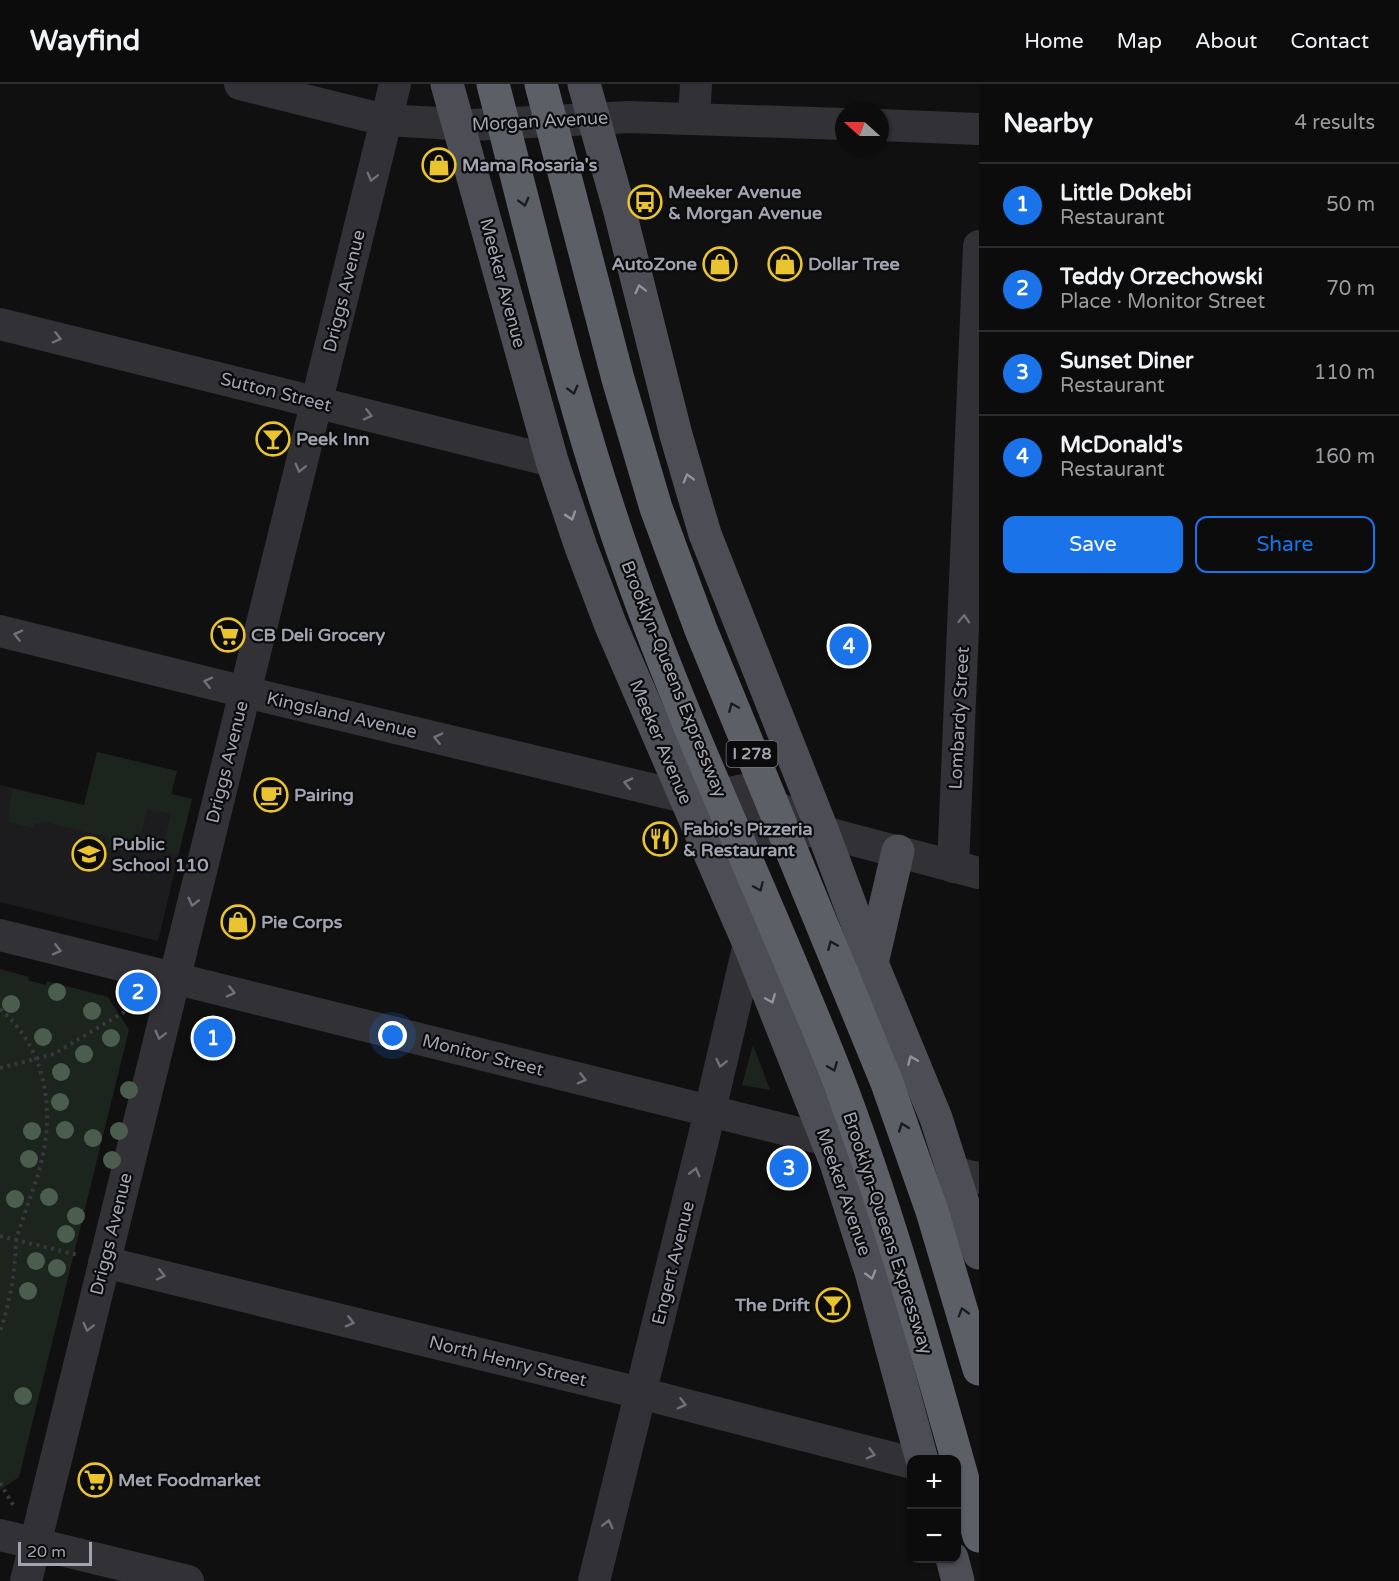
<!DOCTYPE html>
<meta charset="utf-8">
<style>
body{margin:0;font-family:"Varela Round",sans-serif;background:#1a1a1b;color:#f1f3f6}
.controls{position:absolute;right:18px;bottom:18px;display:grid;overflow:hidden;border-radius:12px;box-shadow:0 2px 4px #0004}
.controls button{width:54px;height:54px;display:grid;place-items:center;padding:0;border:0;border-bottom:2px solid #2c2c2e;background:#0c0c0d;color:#f1f3f6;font:30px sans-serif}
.compass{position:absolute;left:835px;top:18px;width:54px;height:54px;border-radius:50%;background:#0c0c0d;box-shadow:0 2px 4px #0004;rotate:291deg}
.scale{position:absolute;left:18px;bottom:15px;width:74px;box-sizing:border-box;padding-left:6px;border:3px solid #a2a4b1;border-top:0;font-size:16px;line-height:21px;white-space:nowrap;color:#a2a4b1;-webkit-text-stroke:4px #0b0b0c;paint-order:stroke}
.you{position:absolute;left:393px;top:952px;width:21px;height:21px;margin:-15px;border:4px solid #fff;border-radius:50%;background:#1a73e8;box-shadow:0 0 0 9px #1a73e833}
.badge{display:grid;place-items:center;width:39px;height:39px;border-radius:50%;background:#1a73e8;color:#fff;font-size:20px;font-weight:700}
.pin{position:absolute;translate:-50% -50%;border:3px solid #fff;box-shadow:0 2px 6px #0006}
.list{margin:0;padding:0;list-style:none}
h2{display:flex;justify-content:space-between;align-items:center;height:78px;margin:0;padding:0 24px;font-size:26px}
h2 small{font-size:20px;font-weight:400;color:#9a9b9d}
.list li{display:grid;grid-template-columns:39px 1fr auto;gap:18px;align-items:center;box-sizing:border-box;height:84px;padding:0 24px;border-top:2px solid #2c2c2e}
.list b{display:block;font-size:22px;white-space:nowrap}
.list p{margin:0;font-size:20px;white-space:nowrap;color:#9a9b9d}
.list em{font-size:20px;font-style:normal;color:#9a9b9d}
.actions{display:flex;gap:12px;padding:18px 24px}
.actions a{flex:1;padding:14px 0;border:2px solid #1a73e8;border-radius:12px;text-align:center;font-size:21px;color:#1a73e8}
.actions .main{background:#1a73e8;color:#fff}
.map{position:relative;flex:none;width:979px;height:1497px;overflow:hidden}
header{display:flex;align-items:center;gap:36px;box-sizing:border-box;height:84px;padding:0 30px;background:#0c0c0d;border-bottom:2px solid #2c2c2e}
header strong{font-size:28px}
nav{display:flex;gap:33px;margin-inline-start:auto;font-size:21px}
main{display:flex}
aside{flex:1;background:#0c0c0d}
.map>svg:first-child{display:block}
.built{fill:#1c1c1e}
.green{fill:#1c241e}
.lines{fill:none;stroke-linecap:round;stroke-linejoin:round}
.path{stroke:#37383d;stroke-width:4;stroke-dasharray:3 4.5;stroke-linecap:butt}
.minor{stroke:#313136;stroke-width:32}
.major{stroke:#4d4e55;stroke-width:33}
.highway-bridge{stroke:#5d5f67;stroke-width:33}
.tree{fill:#4a5d4e}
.oneway{stroke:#6f707a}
.oneway2{stroke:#1b1c1e}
.oneway3{stroke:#91939f}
.labels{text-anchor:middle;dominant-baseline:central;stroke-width:4.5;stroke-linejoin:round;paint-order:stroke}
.shield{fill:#0b0b0c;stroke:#757680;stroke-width:1.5}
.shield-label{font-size:16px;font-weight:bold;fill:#a2a4b1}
.street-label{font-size:18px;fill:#a2a4b1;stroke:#0b0b0c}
.poi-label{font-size:18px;font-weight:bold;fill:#a2a4b1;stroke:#0b0b0c;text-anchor:start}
</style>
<header>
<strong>Wayfind</strong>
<nav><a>Home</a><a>Map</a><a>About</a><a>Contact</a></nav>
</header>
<main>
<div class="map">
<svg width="979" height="1497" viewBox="0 0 979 1497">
<rect width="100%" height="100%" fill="#101011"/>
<path class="built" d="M97 668 177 687 171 710 192 715 158 857 0 818V701L84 721Z"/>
<g class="green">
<path d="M97 668 177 687 171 710 192 715 178 771 162 767 171 730 147 725 136 770 106 763 108 753 41 737 40 740 34 739 33 744 8 738 10 729H8L13 705 84 721Z"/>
<path d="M0 885 29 893 28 896 46 901 47 897 108 913 129 946 19 1393 0 1406Z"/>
<path d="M753 961 770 1006 742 1001Z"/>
</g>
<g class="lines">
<g class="path">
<path d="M0 925C43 962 54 1016 43 1071 37 1099 25 1125 17 1153 15 1160 16 1168 15 1176 13 1200 8 1224 0 1247"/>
<path d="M0 984 54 970 139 919"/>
<path d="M0 1152 78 1171"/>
<path d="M0 1399 15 1424"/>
</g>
<g class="minor">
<path d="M240 0 385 36 472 41 629 33 844 40"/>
<path d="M694 34 696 0"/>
<path d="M880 41 979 45"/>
<path d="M0 240 552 377"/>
<path d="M0 547 245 608 684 713 761 745 823 748 979 789"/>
<path d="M694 713H710L744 706 788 729"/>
<path d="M953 783 979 162"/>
<path d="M0 851 827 1056"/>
<path d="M954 1089 979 1094"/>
<path d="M104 1178 640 1309 912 1379"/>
<path d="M0 1451 188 1497"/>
<path d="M26 1497 395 0"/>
<path d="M594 1497 704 1052 749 860"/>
</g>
<g class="major">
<path d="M447 0 552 377 581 463 611 542 749 860 836 1079 871 1188 922 1376"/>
<path d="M584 0 619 124 676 351 705 450 823 748 872 879 936 1034 979 1169"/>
<path d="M872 879 898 767"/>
<path d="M952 1474 958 1497"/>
</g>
<g class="highway-bridge">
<path d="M493 0C535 161 572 325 628 482 689 656 771 823 838 995 895 1144 935 1299 979 1452"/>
<path d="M541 0 618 295 656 424 701 546 887 999 932 1127 979 1285"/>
</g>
</g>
<g class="tree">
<circle cx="57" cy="908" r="9"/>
<circle cx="11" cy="920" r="9"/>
<circle cx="92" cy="927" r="9"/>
<circle cx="43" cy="953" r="9"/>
<circle cx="111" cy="954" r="9"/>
<circle cx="84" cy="970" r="9"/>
<circle cx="61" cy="988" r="9"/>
<circle cx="129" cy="1006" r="9"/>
<circle cx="60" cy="1018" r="9"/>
<circle cx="65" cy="1046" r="9"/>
<circle cx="32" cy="1047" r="9"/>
<circle cx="119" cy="1047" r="9"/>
<circle cx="93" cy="1054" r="9"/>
<circle cx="29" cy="1075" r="9"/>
<circle cx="112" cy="1076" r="9"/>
<circle cx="49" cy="1113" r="9"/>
<circle cx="15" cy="1115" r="9"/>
<circle cx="76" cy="1132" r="9"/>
<circle cx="66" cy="1150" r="9"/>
<circle cx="36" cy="1177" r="9"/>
<circle cx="57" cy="1184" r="9"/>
<circle cx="28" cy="1207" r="9"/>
<circle cx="23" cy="1312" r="9"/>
</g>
<defs><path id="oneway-chevron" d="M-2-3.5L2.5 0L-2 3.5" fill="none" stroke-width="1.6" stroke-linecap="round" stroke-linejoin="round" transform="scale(1.5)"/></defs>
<g class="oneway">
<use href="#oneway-chevron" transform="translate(372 93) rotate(104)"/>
<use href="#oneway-chevron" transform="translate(57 254) rotate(14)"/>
<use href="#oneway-chevron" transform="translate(368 331) rotate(14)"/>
<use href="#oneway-chevron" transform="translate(300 384) rotate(104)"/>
<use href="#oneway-chevron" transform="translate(964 535) rotate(-88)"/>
<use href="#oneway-chevron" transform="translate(18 551) rotate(-166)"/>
<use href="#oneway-chevron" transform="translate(208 598) rotate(-166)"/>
<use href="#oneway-chevron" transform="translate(438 654) rotate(-167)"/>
<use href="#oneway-chevron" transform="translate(628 699) rotate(-167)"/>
<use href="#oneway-chevron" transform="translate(193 818) rotate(104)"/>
<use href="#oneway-chevron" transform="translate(57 866) rotate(14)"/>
<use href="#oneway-chevron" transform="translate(231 908) rotate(14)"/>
<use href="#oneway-chevron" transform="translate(160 951) rotate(104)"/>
<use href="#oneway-chevron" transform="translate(721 979) rotate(103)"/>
<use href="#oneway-chevron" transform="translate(582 995) rotate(14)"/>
<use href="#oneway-chevron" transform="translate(695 1088) rotate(-76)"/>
<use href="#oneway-chevron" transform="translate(161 1191) rotate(14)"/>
<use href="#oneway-chevron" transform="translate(350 1238) rotate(14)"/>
<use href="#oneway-chevron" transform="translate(88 1243) rotate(104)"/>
<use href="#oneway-chevron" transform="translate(682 1320) rotate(15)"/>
<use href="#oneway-chevron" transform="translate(871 1370) rotate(15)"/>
<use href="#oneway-chevron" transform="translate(608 1440) rotate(-76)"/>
</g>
<g class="oneway2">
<use href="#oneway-chevron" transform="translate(524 118) rotate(75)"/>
<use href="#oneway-chevron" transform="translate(573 306) rotate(75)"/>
<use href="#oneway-chevron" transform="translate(733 623) rotate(-113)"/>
<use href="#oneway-chevron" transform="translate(759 803) rotate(67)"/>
<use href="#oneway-chevron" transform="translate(832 861) rotate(-113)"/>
<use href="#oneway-chevron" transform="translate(833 983) rotate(68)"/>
<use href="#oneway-chevron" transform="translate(903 1043) rotate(-110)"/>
<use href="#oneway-chevron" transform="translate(963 1228) rotate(-106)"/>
</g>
<g class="oneway3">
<use href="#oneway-chevron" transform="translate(640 205) rotate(-104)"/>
<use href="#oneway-chevron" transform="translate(688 394) rotate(-106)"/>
<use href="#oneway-chevron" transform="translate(571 432) rotate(71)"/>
<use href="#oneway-chevron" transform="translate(771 915) rotate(68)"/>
<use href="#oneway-chevron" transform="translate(912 976) rotate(-112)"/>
<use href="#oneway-chevron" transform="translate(871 1191) rotate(74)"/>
</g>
<defs>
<g id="shop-ring" transform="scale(1.725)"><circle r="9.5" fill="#0b0b0c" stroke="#e9c430" stroke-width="1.5"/><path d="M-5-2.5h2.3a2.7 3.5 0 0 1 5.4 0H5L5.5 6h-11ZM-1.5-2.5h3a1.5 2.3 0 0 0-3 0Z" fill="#e9c430"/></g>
<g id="bus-ring" transform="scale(1.725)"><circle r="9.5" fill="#0b0b0c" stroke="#e9c430" stroke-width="1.5"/><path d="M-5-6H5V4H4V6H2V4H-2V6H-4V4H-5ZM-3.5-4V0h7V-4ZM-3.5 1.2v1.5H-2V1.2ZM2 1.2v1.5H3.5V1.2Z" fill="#e9c430"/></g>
<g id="bar-ring" transform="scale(1.725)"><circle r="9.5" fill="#0b0b0c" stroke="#e9c430" stroke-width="1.5"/><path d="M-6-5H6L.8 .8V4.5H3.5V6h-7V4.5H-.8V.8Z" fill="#e9c430"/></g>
<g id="supermarket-ring" transform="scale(1.725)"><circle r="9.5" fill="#0b0b0c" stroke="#e9c430" stroke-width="1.5"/><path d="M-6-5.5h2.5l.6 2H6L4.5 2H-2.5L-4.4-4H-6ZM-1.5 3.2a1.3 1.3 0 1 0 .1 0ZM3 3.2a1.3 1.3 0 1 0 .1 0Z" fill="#e9c430"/></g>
<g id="cafe-ring" transform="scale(1.725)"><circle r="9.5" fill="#0b0b0c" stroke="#e9c430" stroke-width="1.5"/><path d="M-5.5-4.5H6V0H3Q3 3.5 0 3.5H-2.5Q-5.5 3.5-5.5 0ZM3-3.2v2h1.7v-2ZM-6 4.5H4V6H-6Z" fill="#e9c430"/></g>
<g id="restaurant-ring" transform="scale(1.725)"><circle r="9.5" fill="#0b0b0c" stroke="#e9c430" stroke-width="1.5"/><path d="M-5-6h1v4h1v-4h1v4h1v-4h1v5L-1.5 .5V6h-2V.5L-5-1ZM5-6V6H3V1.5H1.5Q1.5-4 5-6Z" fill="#e9c430"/></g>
<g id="school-ring" transform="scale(1.725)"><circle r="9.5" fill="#0b0b0c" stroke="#e9c430" stroke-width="1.5"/><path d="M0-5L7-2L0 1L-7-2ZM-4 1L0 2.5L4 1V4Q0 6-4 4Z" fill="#e9c430"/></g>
</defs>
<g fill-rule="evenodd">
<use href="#shop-ring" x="439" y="81"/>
<use href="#bus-ring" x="645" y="118"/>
<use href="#shop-ring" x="720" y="180"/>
<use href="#shop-ring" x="785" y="180"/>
<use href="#bar-ring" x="273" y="355"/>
<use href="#supermarket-ring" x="228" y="551"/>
<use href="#cafe-ring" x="271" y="711"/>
<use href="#restaurant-ring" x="660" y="755"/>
<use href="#school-ring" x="89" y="770"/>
<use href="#shop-ring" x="238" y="838"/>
<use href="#bar-ring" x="833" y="1221"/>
<use href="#supermarket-ring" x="95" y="1396"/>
</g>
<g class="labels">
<rect class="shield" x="726.5" y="657" width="51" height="26" rx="4.5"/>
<g class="shield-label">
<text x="752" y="670">I 278</text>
</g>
<g class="street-label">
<text transform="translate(540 37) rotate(-3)">Morgan Avenue</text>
<text transform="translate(503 199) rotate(75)">Meeker Avenue</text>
<text transform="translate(344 207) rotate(-76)">Driggs Avenue</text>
<text transform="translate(276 308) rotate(14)">Sutton Street</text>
<text transform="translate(674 595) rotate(68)">Brooklyn-Queens Expressway</text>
<text transform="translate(342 631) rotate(13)">Kingsland Avenue</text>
<text transform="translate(959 634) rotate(-87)">Lombardy Street</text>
<text transform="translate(661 658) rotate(67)">Meeker Avenue</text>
<text transform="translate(227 678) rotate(-76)">Driggs Avenue</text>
<text transform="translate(483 971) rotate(14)">Monitor Street</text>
<text transform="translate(844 1108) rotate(71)">Meeker Avenue</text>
<text transform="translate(888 1149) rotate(72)">Brooklyn-Queens Expressway</text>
<text transform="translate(111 1150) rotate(-76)">Driggs Avenue</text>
<text transform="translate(673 1179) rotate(-76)">Engert Avenue</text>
<text transform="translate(508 1277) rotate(14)">North Henry Street</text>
</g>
<g class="poi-label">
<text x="462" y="81">Mama Rosaria's</text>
<text x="668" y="108">Meeker Avenue<tspan x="668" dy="21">&amp; Morgan Avenue</tspan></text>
<text x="697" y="180" text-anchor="end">AutoZone</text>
<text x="808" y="180">Dollar Tree</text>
<text x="296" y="355">Peek Inn</text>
<text x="251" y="551">CB Deli Grocery</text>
<text x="294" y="711">Pairing</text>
<text x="683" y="745">Fabio's Pizzeria<tspan x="683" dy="21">&amp; Restaurant</tspan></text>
<text x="112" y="760">Public<tspan x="112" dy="21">School 110</tspan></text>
<text x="261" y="838">Pie Corps</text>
<text x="810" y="1221" text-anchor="end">The Drift</text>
<text x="118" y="1396">Met Foodmarket</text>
</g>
</g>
</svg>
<div class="controls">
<button>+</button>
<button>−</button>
</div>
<svg class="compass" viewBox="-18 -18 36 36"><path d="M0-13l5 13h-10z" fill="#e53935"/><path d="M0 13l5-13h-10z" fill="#9a9b9d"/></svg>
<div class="scale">20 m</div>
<div class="you"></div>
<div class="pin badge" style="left:213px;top:954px">1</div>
<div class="pin badge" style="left:138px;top:908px">2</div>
<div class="pin badge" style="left:789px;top:1084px">3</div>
<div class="pin badge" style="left:849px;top:562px">4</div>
</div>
<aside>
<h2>Nearby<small>4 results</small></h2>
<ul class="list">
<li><span class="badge">1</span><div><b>Little Dokebi</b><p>Restaurant</p></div><em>50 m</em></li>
<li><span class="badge">2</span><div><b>Teddy Orzechowski</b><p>Place · Monitor Street</p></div><em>70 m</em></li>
<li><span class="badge">3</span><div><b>Sunset Diner</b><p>Restaurant</p></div><em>110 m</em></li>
<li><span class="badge">4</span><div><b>McDonald's</b><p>Restaurant</p></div><em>160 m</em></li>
</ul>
<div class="actions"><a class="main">Save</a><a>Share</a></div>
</aside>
</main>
